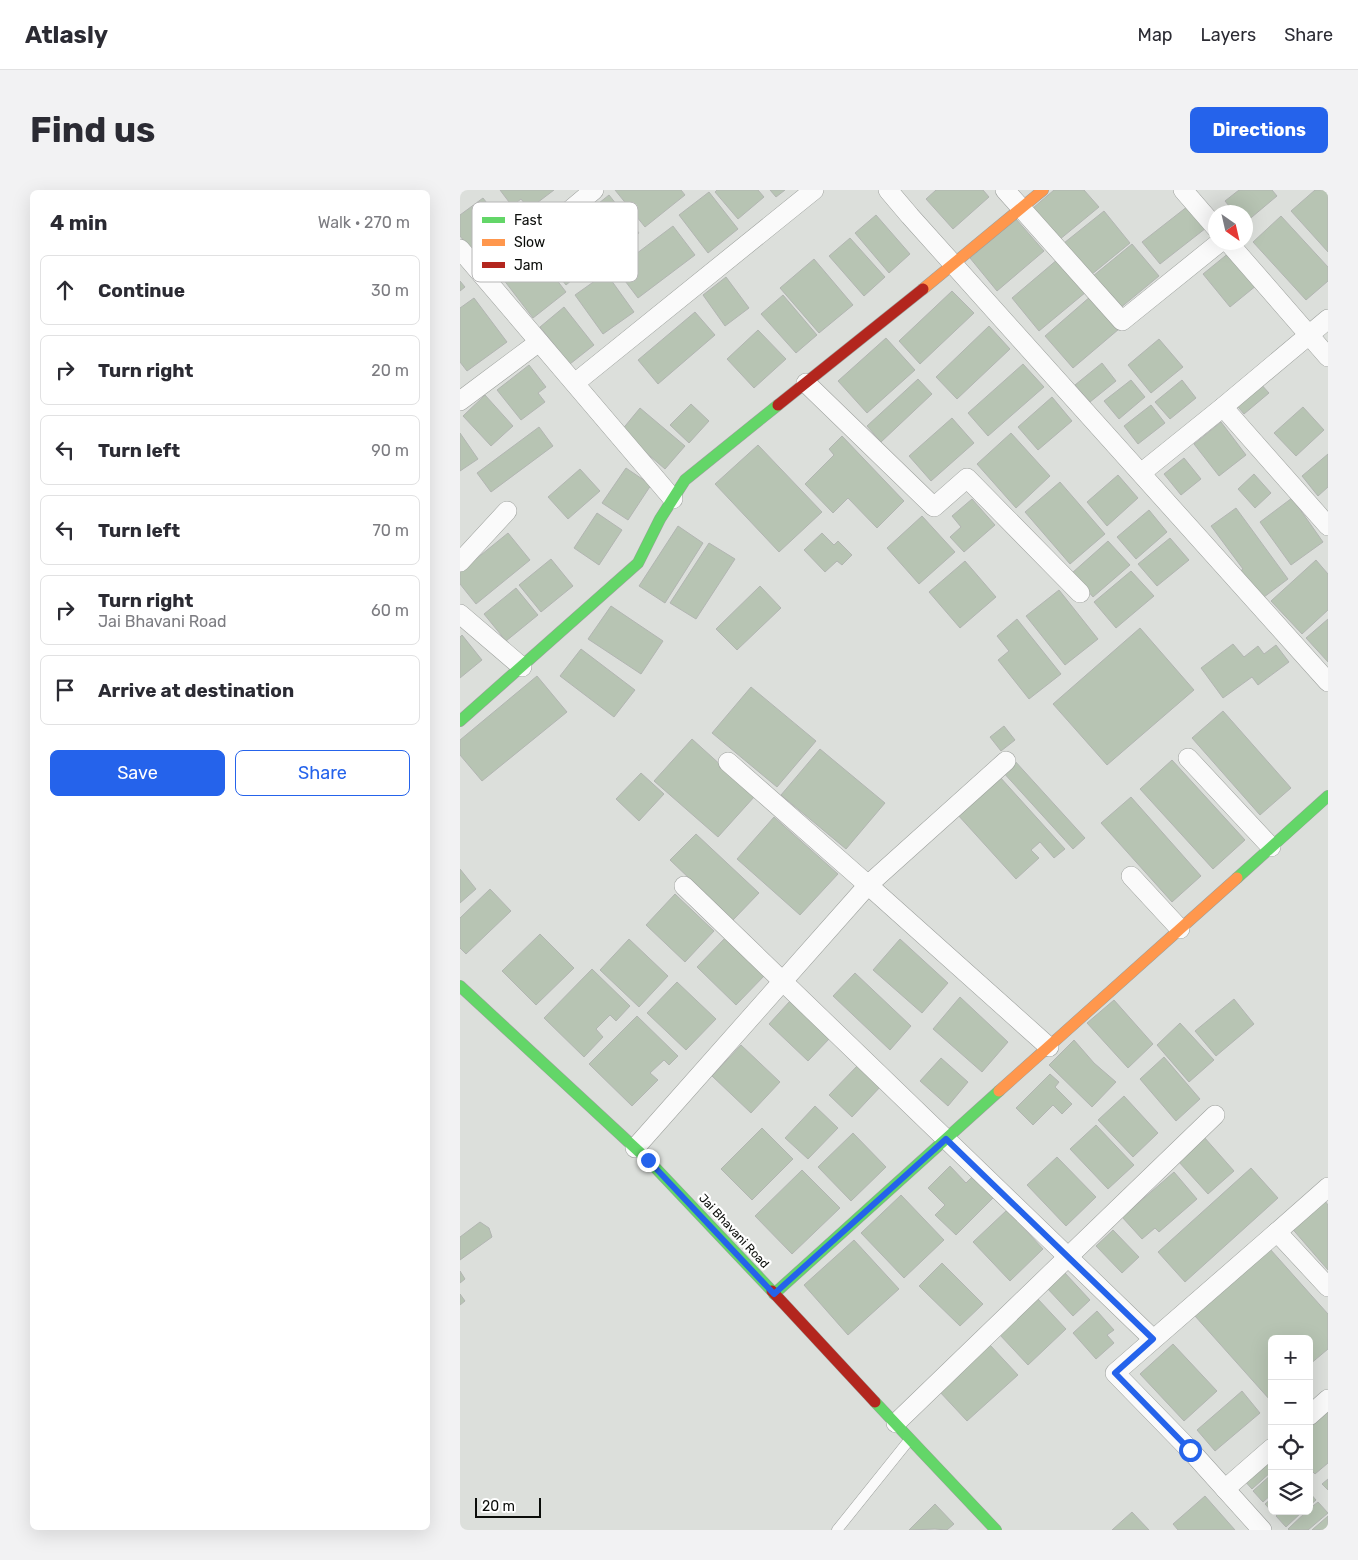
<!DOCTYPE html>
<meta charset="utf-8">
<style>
body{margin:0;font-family:Rubik,sans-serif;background:#f2f2f3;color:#2b2b33}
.controls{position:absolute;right:15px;bottom:15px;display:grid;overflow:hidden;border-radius:8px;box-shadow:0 5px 20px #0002}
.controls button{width:45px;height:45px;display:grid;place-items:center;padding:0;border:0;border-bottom:1px solid #e1e1e2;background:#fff;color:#2b2b33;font:25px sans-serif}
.compass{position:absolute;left:748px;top:15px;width:45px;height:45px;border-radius:50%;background:#fff;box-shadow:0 5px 20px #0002;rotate:146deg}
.scale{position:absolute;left:15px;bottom:12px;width:66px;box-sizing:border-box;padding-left:5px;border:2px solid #0b0d0a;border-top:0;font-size:14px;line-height:18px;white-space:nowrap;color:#0b0d0a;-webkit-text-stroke:4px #fff;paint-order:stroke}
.stop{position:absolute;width:15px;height:15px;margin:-11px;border:4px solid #2563eb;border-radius:50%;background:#fff}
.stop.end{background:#2563eb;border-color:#fff;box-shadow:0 1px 5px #0008}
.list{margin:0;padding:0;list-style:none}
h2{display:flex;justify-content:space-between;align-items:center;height:65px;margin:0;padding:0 20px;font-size:21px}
h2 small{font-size:16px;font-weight:400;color:#7c7c81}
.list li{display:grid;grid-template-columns:32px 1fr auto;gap:15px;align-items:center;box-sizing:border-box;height:70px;margin:0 10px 10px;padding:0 10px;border:1px solid #e1e1e2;border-radius:8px}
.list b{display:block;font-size:19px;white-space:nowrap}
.list p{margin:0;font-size:16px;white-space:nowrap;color:#7c7c81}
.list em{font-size:16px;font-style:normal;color:#7c7c81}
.actions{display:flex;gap:10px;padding:15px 20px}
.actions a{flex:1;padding:11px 0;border:1px solid #2563eb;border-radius:8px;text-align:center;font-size:18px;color:#2563eb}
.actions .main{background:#2563eb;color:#fff}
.icon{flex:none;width:28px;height:28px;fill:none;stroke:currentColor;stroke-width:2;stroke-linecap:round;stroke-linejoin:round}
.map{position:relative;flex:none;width:868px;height:1340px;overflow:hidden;border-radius:8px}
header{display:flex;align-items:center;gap:30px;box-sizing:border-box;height:70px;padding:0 25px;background:#fff;border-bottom:1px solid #e1e1e2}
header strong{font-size:24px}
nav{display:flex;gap:28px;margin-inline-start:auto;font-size:18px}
.intro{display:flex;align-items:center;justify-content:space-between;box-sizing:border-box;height:120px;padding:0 30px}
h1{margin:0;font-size:35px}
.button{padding:12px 22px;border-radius:8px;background:#2563eb;color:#fff;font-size:18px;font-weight:700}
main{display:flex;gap:30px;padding:0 30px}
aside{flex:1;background:#fff;border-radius:8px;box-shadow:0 5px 20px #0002}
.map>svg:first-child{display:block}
.building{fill:#b7c4b3;stroke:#b2b5b2}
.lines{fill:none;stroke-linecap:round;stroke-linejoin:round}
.lane-casing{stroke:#9da09d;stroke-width:11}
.street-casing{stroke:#9da09d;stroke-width:20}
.fast-casing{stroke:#9da09d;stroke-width:12}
.slow-casing{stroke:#9da09d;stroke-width:12}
.jam-casing{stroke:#9da09d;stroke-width:12}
.lane{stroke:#fafafa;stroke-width:10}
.street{stroke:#fafafa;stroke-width:19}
.fast{stroke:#63d668;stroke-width:11}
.slow{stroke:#ff974d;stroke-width:11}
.jam{stroke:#b3261e;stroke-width:11}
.route{stroke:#2563eb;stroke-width:6}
.labels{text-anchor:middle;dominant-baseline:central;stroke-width:4.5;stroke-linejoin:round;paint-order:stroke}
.street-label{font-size:12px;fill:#0b0d0a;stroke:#fff}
.key{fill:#fff;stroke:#b6b6b6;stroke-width:1}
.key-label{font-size:14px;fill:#0b0d0a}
</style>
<header>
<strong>Atlasly</strong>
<nav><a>Map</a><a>Layers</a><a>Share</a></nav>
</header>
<div class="intro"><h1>Find us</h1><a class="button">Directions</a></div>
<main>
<aside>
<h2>4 min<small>Walk · 270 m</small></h2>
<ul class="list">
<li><svg class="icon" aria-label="ahead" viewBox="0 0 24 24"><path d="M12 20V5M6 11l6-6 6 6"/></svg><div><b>Continue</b></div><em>30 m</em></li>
<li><svg class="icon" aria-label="right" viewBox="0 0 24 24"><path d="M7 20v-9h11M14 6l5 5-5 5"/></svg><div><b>Turn right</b></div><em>20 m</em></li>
<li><svg class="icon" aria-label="left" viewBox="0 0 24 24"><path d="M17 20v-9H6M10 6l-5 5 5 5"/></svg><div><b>Turn left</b></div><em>90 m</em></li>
<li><svg class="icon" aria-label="left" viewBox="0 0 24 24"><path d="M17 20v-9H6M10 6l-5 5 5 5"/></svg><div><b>Turn left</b></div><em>70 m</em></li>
<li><svg class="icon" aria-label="right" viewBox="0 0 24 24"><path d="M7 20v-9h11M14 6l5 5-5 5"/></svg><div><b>Turn right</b><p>Jai Bhavani Road</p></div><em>60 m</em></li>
<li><svg class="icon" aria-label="arrive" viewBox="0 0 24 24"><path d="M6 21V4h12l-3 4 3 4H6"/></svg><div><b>Arrive at destination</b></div></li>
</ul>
<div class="actions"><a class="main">Save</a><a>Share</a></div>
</aside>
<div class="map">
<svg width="868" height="1340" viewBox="0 0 868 1340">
<rect width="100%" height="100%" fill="#dcdfdb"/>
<g class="building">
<path d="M40 0H94L69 19 61 9 52 16Z"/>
<path d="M155 0H221L225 5 185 37Z"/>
<path d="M257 0H298L304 7 278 29 255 2Z"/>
<path d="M310 0H325L316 7Z"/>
<path d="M476 0H523L529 7 493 39 466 9Z"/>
<path d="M594 0H624L639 17 599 50 573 18Z"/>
<path d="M779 0H812L817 6 786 32V22H774L765 11Z"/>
<path d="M855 0H868V62L831 21Z"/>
<path d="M249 2 278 39 248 63 219 25Z"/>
<path d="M149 5 179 43 139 75 109 37Z"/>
<path d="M23 8 45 36 12 61 0 46V25Z"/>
<path d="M728 16 746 38 700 74 682 52Z"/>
<path d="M644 21 670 53 631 85 604 53Z"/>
<path d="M416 25 450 64 429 83 395 43Z"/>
<path d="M821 26 868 77V91L846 110 793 52Z"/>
<path d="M556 29 584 61 537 101 510 68Z"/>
<path d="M213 36 235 65 178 108 156 79Z"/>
<path d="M99 38 130 75 106 95 76 57Z"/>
<path d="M390 48 425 87 404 106 369 66Z"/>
<path d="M672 54 699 86 659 119 633 86Z"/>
<path d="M73 59 106 102 73 128 40 85Z"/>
<path d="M770 62 797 95 770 117 743 84Z"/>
<path d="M354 69 393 115 359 143 320 98Z"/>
<path d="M598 69 626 102 579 141 552 108Z"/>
<path d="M146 83 174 122 143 144 115 105Z"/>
<path d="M266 87 289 118 265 136 243 105Z"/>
<path d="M0 91 5 97 0 101Z"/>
<path d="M492 101 514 123 460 174 439 151Z"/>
<path d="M323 105 357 145 336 163 301 124Z"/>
<path d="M631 106 659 139 613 178 585 146Z"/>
<path d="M14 108 47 152 7 181 0 172V118Z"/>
<path d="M104 117 134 155 110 174 80 137Z"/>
<path d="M235 122 255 145 198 194 178 170Z"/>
<path d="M529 136 550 159 497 209 476 187Z"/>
<path d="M298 140 326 169 294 198 267 169Z"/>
<path d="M426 148 455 180 407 223 378 191Z"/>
<path d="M699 149 723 177 691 203 668 175Z"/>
<path d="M642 173 656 191 630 212 615 195Z"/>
<path d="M563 174 584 197 528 246 508 223Z"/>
<path d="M69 175 86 197 78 203 85 212 61 230 37 200Z"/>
<path d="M458 189 472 204 421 252 407 236Z"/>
<path d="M671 190 685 207 659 229 644 211Z"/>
<path d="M722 190 736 208 710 229 695 212Z"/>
<path d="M799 192 809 203 784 224 774 212Z"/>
<path d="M25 205 53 236 31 256 3 226Z"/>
<path d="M592 207 612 231 578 260 558 237Z"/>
<path d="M231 214 249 231 229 253 210 235Z"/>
<path d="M691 215 705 233 678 254 664 236Z"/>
<path d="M843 217 864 240 836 266 814 243Z"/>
<path d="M180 218 225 256 205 279 161 241Z"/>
<path d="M492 228 514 253 471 291 449 266Z"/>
<path d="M761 232 786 265 759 286 734 254Z"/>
<path d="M79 237 93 256 31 302 17 283Z"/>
<path d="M0 243 18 269 0 281Z"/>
<path d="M551 243 590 286 556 318 517 274Z"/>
<path d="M382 246 444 311 417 338 388 308 373 323 345 294 374 265 369 259Z"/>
<path d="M298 255 362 322 319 362 255 294Z"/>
<path d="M868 264V297L858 306 842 286Z"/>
<path d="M724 268 741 289 721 305 704 284Z"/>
<path d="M166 278 191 295 168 330 142 313Z"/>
<path d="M120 279 140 301 108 329 88 307Z"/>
<path d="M794 284 811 303 795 318 778 299Z"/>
<path d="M658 285 678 308 647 336 627 312Z"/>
<path d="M600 292 645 344 610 374 565 322Z"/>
<path d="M832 308 863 352 831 375 800 332Z"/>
<path d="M512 309 535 335 504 362 490 347 501 337 492 326Z"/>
<path d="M776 318 828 389 800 410 779 382 783 379 751 336Z"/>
<path d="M689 320 707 342 676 369 657 347Z"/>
<path d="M137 323 162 340 139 375 114 358Z"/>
<path d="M462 326 495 362 459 394 427 358Z"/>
<path d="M218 336 243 353 205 413 179 396Z"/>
<path d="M48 343 70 370 16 414 0 394V382Z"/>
<path d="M362 343 374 355 378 351 392 365 382 375 377 371 365 382 344 360Z"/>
<path d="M710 348 729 370 697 396 678 374Z"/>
<path d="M648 351 670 375 633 407 612 383Z"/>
<path d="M249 353 275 369 236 429 210 413Z"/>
<path d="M91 369 113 396 81 422 59 395Z"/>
<path d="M856 370 868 384V420L842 444 811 411Z"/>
<path d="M505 371 536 407 500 438 469 402Z"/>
<path d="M671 381 694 406 656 438 634 412Z"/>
<path d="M300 396 321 418 277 460 256 439Z"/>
<path d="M56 398 78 425 46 451 24 424Z"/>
<path d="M599 400 638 449 605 475 566 426Z"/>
<path d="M151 416 203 451 181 484 128 449Z"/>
<path d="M557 429 601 484 569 509 538 470 549 461 537 446Z"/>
<path d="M868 429V472L846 448Z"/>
<path d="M680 438 734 500 647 575 593 514Z"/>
<path d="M2 445 22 470 0 488V447Z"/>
<path d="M773 454 784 467 798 456 804 464 816 455 829 472 798 495 792 487 763 508 741 478Z"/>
<path d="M121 459 175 500 154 527 100 486Z"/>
<path d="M77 486 107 522 22 591 0 565V550Z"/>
<path d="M291 497 356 551 317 597 252 543Z"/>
<path d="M763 521 831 598 800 625 732 548Z"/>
<path d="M544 536 555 550 541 561 530 547Z"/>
<path d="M232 549 295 606 258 647 194 591Z"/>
<path d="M360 559 425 613 386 659 321 605Z"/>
<path d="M554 570 625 648 613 659 542 581Z"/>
<path d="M712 570 785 650 753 679 680 599Z"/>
<path d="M181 583 204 604 179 631 156 609Z"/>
<path d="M539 586 605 659 594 668 580 652 571 660 579 668 556 689 497 624Z"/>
<path d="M671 607 741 686 712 712 641 633Z"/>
<path d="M314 627 378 684 340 725 277 669Z"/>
<path d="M236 644 299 703 273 730 210 670Z"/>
<path d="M0 679 16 699 0 713Z"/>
<path d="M30 699 51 721 6 764 0 758V728Z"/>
<path d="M215 704 254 741 225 772 186 735Z"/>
<path d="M80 744 114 778 76 815 42 781Z"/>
<path d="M266 747 306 784 276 815 237 777Z"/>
<path d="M169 749 208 786 179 817 140 780Z"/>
<path d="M440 749 488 793 462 823 413 780Z"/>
<path d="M132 779 170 816 156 831 150 825 136 839 143 847 124 867 84 828Z"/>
<path d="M395 783 451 836 430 860 373 806Z"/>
<path d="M217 792 256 829 226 860 187 823Z"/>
<path d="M500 807 548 852 522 882 473 839Z"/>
<path d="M774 809 794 834 756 866 735 841Z"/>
<path d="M654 810 693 854 668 878 627 833Z"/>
<path d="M330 811 370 848 348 871 309 834Z"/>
<path d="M177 826 218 866 209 875 204 870 190 883 198 890 172 916 129 874Z"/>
<path d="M720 833 754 870 729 892 697 855Z"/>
<path d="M614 850 634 873 656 892 632 917 589 875Z"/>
<path d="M281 855 320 892 291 923 252 886Z"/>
<path d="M704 867 740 909 716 931 680 889Z"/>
<path d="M481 868 508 892 488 916 460 891Z"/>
<path d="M399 874 422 895 392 927 369 905Z"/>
<path d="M590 884 599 892 595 897 612 914 602 924 593 915 573 935 556 918Z"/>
<path d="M664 906 698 943 673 967 638 930Z"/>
<path d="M355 916 378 938 348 969 325 948Z"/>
<path d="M636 935 674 975 648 999 610 959Z"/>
<path d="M302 938 333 969 292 1010 261 979Z"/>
<path d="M393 943 426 977 391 1011 358 977Z"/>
<path d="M744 947 774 981 748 1004 718 971Z"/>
<path d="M597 967 636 1007 606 1036 567 995Z"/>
<path d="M490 976 506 993 516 983 537 1004 496 1045 475 1025 485 1015 468 998Z"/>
<path d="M791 978 818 1008 725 1092 698 1062Z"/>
<path d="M342 980 380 1018 332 1064 295 1026Z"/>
<path d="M714 982 737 1009 699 1042 695 1038 682 1049 662 1027Z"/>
<path d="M441 1005 484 1050 444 1088 401 1043Z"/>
<path d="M862 1007 868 1015V1080L829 1035Z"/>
<path d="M547 1020 583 1059 550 1091 513 1052Z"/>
<path d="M20 1032 29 1038 32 1047 0 1070V1047Z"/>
<path d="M653 1040 679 1067 662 1083 636 1056Z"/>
<path d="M394 1050 439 1099 388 1145 344 1095Z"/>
<path d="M810 1059 868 1124V1159L849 1175V1149H812V1208L810 1210 735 1126Z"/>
<path d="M482 1073 523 1114 500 1136 459 1096Z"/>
<path d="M0 1081 5 1089 0 1093Z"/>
<path d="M604 1082 630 1110 613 1126 587 1098Z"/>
<path d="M0 1104 5 1111 0 1115Z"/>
<path d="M577 1108 606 1139 568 1175 539 1144Z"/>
<path d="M637 1121 654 1140 647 1145 654 1153 636 1169 613 1143Z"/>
<path d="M713 1154 757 1201 724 1231 680 1184Z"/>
<path d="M530 1155 558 1185 507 1231 479 1201Z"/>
<path d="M782 1201 800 1223 755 1261 737 1240Z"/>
<path d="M868 1214V1273L855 1284 849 1278V1231Z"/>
<path d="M812 1261V1281L792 1299 782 1288Z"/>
<path d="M812 1284V1304L803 1312 793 1301Z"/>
<path d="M868 1289V1300L862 1294Z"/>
<path d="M849 1302 856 1310 849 1316Z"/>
<path d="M745 1306 775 1340H718L713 1334Z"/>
<path d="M812 1308V1321H819L815 1325 805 1314Z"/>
<path d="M858 1312 868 1323 848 1340H829L828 1339 847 1321H849V1319Z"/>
<path d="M475 1314 494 1334 487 1340 475 1339 449 1340Z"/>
<path d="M821 1321H843L826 1337 816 1326Z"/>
<path d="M672 1322 689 1340H652Z"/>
<path d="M868 1326V1340H852Z"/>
</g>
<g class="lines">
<g class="lane-casing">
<path id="lane" d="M377 1340 450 1249"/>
</g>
<g class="street-casing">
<g id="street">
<path d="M428 0 450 26 868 492"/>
<path d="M545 0 662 131 760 52"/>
<path d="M723 0 756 38"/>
<path d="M768 52 868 167"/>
<path d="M0 59 213 309"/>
<path d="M27 90 134 0"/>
<path d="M115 193 354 0"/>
<path d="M346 193 474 317 507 288 620 403"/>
<path d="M0 211 79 152"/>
<path d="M763 217 868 336"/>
<path d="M681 283 763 217 868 129"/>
<path d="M0 372 47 321"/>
<path d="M0 424 62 477"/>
<path d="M728 568 811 657"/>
<path d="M268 572 408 695 546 571"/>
<path d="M671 686 720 739"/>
<path d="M224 696 693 1149"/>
<path d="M175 958 408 695 589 857"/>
<path d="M817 1042 868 997"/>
<path d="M849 1226 868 1209"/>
<path d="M436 1233 755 925"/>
<path d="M765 1299 812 1258"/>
<path d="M802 1340 730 1260 655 1183 817 1042 868 1097"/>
</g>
</g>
<g class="fast-casing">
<g id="fast">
<path d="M0 531 178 373 200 329 225 290 318 215"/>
<path d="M777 688 868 606"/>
<path d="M0 796 188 970 312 1101"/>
<path d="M314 1104 539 901"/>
<path d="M415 1212 536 1340"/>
</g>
</g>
<g class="slow-casing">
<g id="slow">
<path d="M463 99 583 0"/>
<path d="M539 901 777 688"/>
</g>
</g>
<g class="jam-casing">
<g id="jam">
<path d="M318 215 463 99"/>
<path d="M312 1101 415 1212"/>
</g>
</g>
<use href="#lane" class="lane"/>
<use href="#street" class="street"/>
<use href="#fast" class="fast"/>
<use href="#slow" class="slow"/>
<use href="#jam" class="jam"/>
</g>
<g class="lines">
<path class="route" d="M188 970 314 1104 486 949 693 1149 655 1183 730 1260"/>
</g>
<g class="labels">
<g class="street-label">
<text transform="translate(274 1041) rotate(47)">Jai Bhavani Road</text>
</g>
</g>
<rect x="12" y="12" width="166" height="80" rx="8" class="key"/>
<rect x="22" y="27" width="23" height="6" fill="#63d668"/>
<rect x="22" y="49" width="23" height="7" fill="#ff974d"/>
<rect x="22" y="72" width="23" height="6" fill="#b3261e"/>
<g class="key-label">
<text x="54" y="35">Fast</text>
<text x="54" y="57">Slow</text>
<text x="54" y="80">Jam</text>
</g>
</svg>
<div class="controls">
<button>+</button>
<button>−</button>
<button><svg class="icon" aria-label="locate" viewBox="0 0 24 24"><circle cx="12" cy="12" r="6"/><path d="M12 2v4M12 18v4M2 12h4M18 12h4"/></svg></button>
<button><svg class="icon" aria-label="layers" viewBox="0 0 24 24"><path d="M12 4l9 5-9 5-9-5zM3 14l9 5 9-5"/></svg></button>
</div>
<svg class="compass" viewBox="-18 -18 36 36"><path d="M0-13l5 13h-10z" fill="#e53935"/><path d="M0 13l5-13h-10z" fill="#7c7c81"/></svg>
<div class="scale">20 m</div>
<div class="stop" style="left:730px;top:1260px"></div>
<div class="stop end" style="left:188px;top:970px"></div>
</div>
</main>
